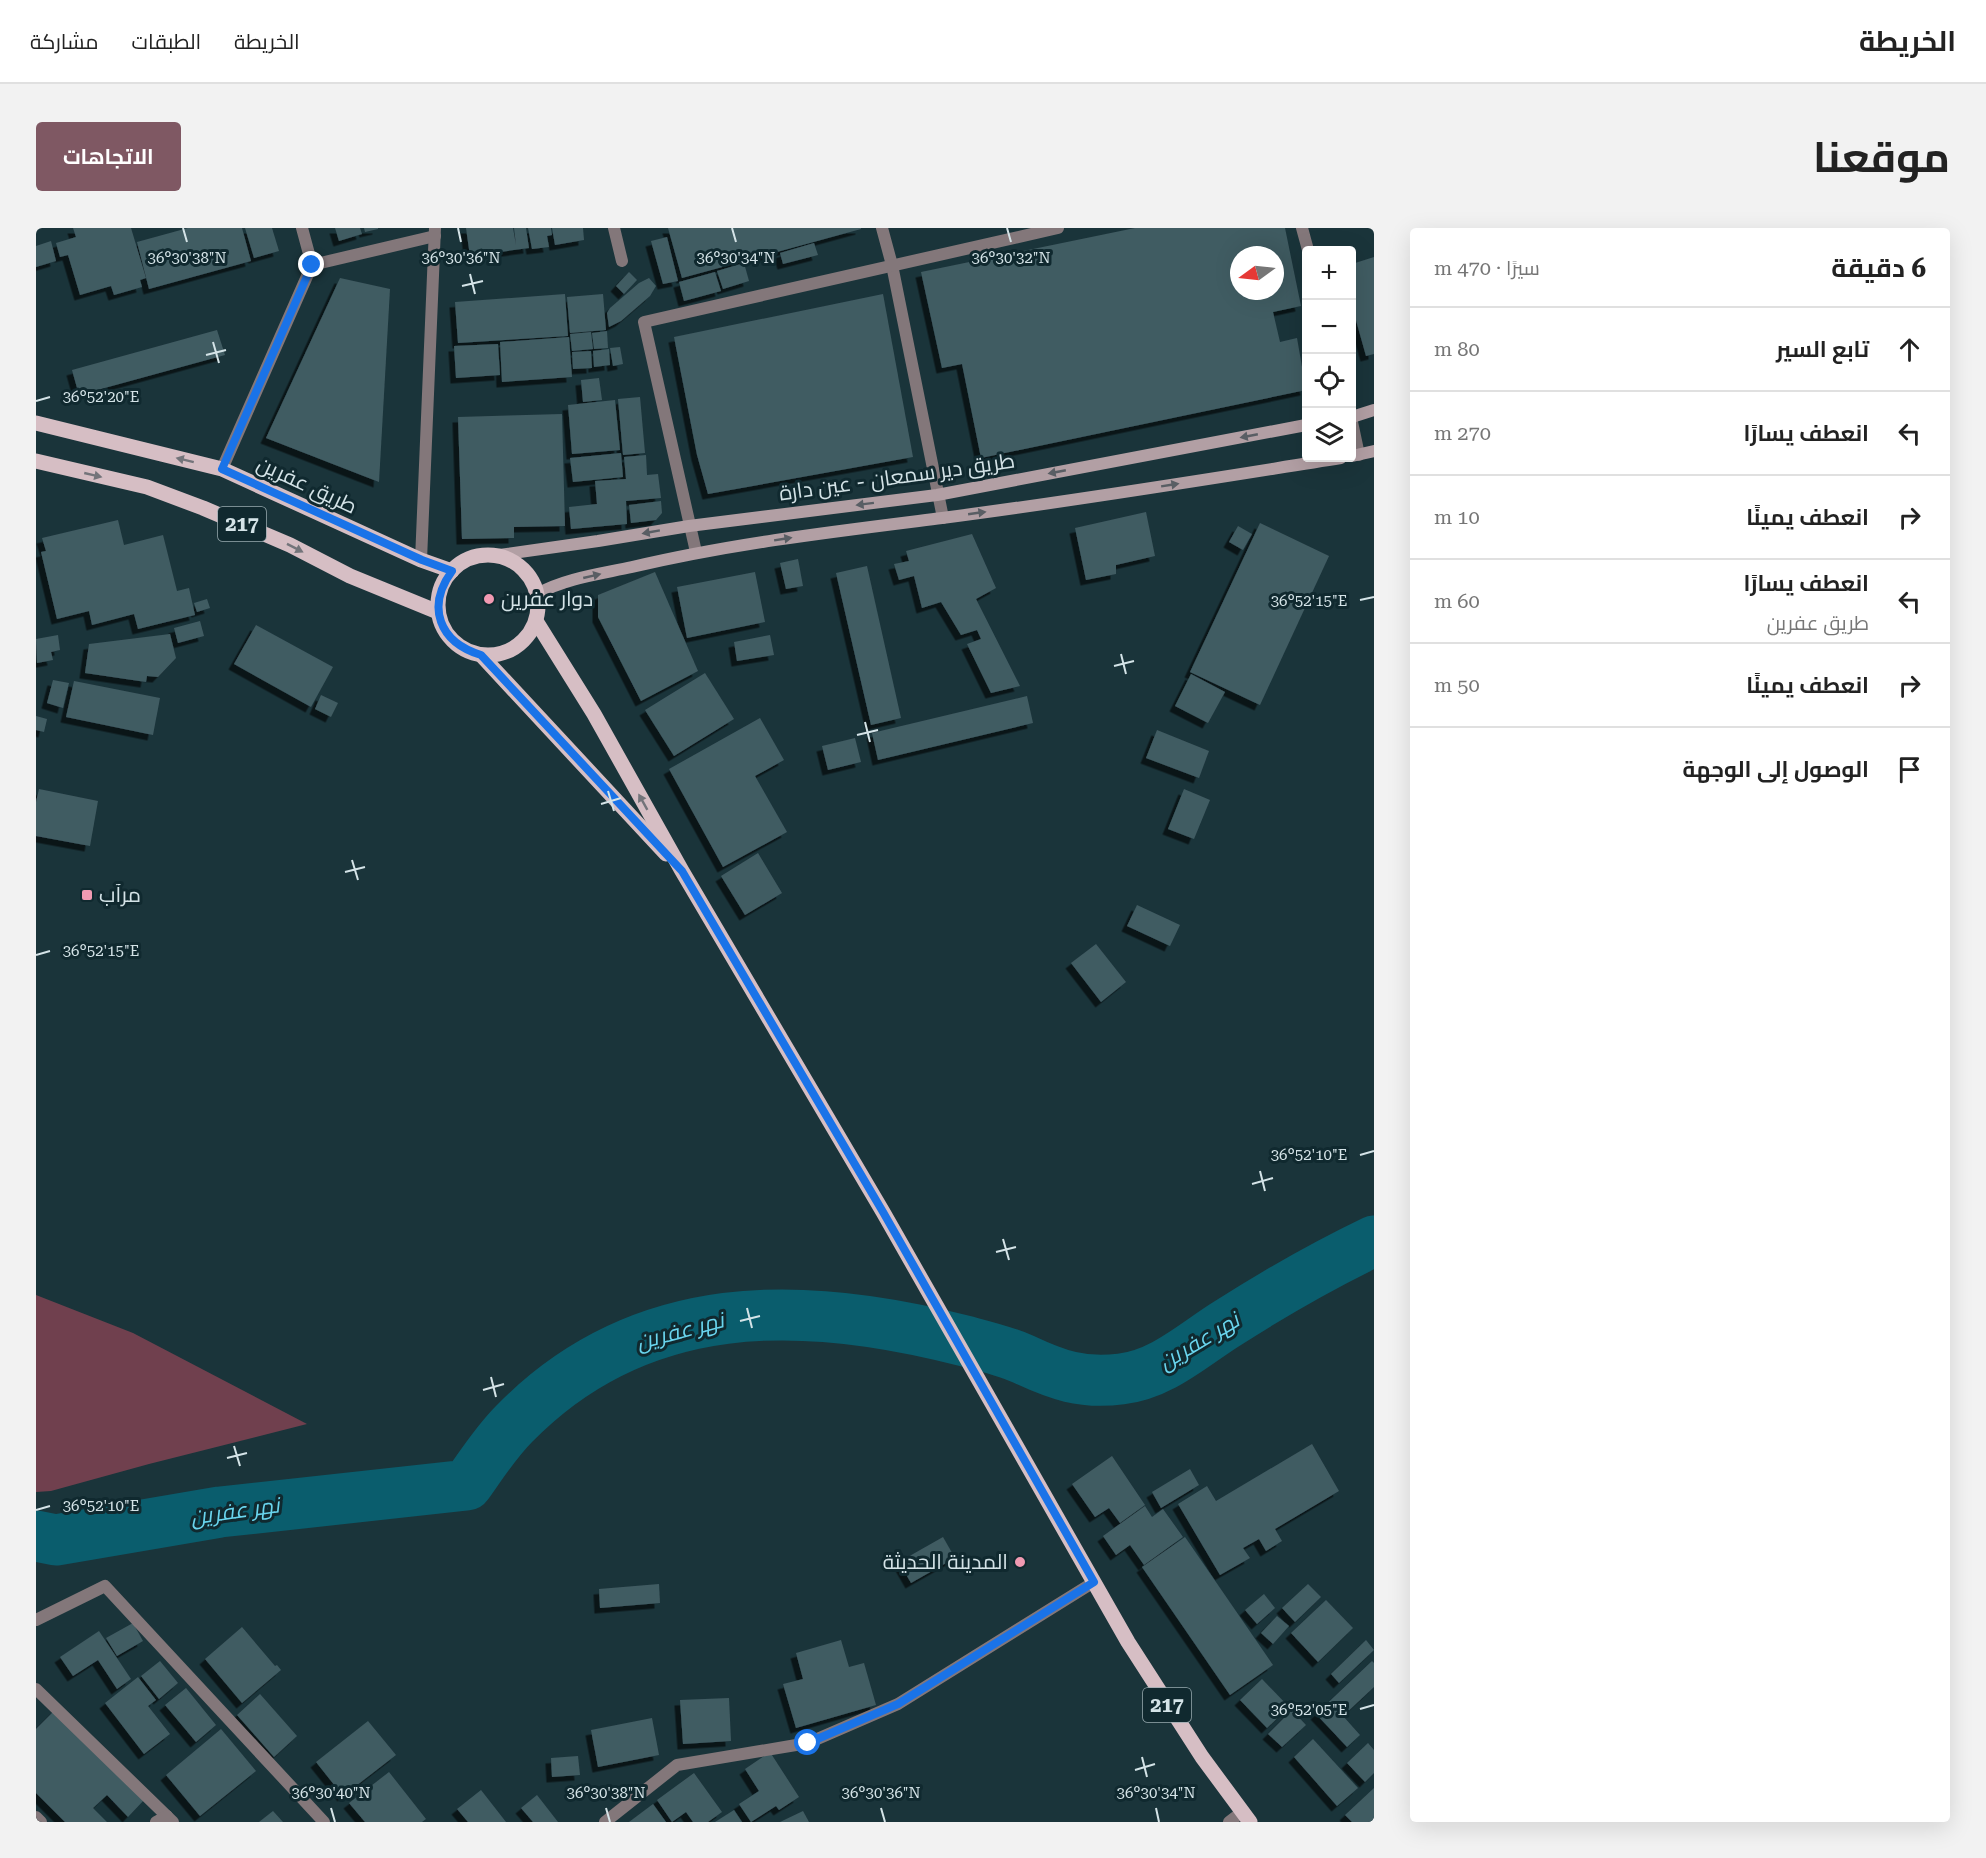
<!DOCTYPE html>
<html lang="ar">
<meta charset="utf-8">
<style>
body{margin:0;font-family:"Roboto Serif",Cairo,serif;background:#f2f2f2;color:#222;direction:rtl}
.controls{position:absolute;right:18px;top:18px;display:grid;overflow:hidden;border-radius:6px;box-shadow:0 6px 24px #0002}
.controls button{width:54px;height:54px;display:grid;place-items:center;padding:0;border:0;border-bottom:2px solid #e0e0e0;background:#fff;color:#222;font:30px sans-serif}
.compass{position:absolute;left:1194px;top:18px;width:54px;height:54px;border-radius:50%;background:#fff;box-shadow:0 6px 24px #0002;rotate:255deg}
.stop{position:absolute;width:18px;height:18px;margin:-14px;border:4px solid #1a73e8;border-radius:50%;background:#fff}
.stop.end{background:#1a73e8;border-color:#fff;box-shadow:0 2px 6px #0008}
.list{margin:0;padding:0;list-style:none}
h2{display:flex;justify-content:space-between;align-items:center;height:78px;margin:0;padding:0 24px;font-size:26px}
h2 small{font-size:20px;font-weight:400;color:#767676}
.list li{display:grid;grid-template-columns:39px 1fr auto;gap:18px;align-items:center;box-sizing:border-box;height:84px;padding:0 24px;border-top:2px solid #e0e0e0}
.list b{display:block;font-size:22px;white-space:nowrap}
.list p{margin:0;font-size:20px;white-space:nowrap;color:#767676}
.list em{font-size:20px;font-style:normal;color:#767676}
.icon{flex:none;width:33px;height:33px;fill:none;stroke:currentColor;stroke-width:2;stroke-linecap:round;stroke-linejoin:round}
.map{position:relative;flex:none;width:1338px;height:1594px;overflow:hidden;direction:ltr;border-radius:6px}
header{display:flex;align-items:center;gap:36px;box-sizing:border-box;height:84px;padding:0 30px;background:#fff;border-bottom:2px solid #e0e0e0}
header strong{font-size:28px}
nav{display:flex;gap:33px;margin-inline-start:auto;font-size:21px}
.intro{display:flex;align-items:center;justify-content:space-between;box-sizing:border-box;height:144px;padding:0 36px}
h1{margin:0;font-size:42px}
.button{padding:15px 27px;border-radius:6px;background:#7f5863;color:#fff;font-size:21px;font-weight:700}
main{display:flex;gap:36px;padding:0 36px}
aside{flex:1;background:#fff;border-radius:6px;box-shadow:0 6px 24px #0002}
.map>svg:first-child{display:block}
.green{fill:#70404e}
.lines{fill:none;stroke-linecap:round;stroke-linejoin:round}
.river{stroke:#0a5d6d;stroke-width:51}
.building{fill:#415b62;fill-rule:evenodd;filter:url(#shadow)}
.minor{stroke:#83777a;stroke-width:12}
.secondary{stroke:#b29fa4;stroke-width:12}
.primary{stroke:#d6bec4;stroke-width:15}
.oneway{fill:#595e64}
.oneway2{fill:#73747a}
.route{stroke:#1a73e8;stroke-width:8}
.ticks{fill:none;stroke:#d4e3e7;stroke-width:2}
.poi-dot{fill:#f19ab2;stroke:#10292f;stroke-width:2}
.labels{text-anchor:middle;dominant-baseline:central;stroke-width:6;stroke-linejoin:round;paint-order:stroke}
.shield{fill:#10292f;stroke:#99abb0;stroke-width:1.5}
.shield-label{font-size:20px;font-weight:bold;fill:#d4e3e7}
.street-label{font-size:21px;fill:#d4e3e7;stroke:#10292f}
.poi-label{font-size:21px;fill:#d4e3e7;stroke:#10292f;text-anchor:start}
.water-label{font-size:22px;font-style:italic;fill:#69d5ee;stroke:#10292f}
.ticks-label{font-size:15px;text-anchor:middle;fill:#d4e3e7;stroke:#10292f;stroke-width:6;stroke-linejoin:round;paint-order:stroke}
</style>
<header>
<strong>الخريطة</strong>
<nav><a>الخريطة</a><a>الطبقات</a><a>مشاركة</a></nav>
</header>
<div class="intro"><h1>موقعنا</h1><a class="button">الاتجاهات</a></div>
<main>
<aside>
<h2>6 دقيقة<small>سيرًا · 470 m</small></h2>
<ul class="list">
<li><svg class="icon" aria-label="ahead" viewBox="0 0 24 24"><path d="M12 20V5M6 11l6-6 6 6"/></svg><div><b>تابع السير</b></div><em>80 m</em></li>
<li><svg class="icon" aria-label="left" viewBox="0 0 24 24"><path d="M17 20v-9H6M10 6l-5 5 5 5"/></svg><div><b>انعطف يسارًا</b></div><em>270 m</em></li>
<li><svg class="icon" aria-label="right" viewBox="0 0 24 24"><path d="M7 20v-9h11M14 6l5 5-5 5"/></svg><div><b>انعطف يمينًا</b></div><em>10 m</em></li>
<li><svg class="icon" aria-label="left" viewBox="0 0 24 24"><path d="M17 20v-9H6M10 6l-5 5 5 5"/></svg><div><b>انعطف يسارًا</b><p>طريق عفرين</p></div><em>60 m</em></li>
<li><svg class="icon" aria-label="right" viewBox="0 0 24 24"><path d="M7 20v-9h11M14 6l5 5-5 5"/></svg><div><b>انعطف يمينًا</b></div><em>50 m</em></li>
<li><svg class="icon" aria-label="arrive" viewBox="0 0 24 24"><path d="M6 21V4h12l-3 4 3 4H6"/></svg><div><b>الوصول إلى الوجهة</b></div></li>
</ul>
</aside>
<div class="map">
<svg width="1338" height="1594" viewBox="0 0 1338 1594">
<defs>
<filter id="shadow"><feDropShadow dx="-5.5" dy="5.5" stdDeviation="0" flood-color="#0009"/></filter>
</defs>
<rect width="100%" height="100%" fill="#1a343a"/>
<path class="green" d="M0 1067 97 1105 271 1196 113 1236 15 1263 0 1264Z"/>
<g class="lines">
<path class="river" d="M0 1308 20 1312 184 1284 431 1257C446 1236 460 1214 478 1196 604 1067 766 1071 929 1113 948 1118 969 1123 987 1131 1021 1147 1046 1156 1085 1151 1127 1146 1158 1116 1192 1095 1239 1065 1288 1037 1338 1013"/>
</g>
<g class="building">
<path d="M37 0H95L110 50 104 52 106 59 78 67 75 58 44 67 32 27 24 29 20 15 40 9Z"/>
<path d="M152 0H206L215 33 113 61 101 14Z"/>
<path d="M209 0H236L243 23 218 30Z"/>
<path d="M299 0H324L326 6 303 13Z"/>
<path d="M328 0H342V1L329 4Z"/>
<path d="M430 0H477L480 17 478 0H490L493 20 434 28Z"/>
<path d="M492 0H515L516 7 511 8 513 19 496 21Z"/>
<path d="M516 0H547L548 12 519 17Z"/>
<path d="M632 0H825V1L646 50Z"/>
<path d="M1099 0H1249L1265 78 1237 84 1244 114 1261 110 1270 162 945 230 926 136 906 140 885 44ZM1203 27H1239V63H1203Z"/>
<path d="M631 9 642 53 627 56 615 13Z"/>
<path d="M15 13 20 33 0 39V18Z"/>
<path d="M778 15 782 27 747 36 744 25Z"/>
<path d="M1338 29V126L1330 128 1316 78V36Z"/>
<path d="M708 35 713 53 687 61 681 43Z"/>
<path d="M593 44 601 52 588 66 580 58Z"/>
<path d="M679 44 685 63 648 73 643 54Z"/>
<path d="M304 50 354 61 343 254 230 210Z"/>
<path d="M613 50 620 58 614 68 585 93 573 99 571 85 574 80 603 55Z"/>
<path d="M529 66 532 108 422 115 419 74Z"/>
<path d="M567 66 570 102 534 105 531 69Z"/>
<path d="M847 66 877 229 672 266 661 227 638 109Z"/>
<path d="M181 102 189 127 43 167 36 142Z"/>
<path d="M571 103 572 120 558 121 556 105Z"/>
<path d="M555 104 557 121 536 123 534 106Z"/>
<path d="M533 109 536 149 466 154 464 114Z"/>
<path d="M462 116 464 147 420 150 418 118Z"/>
<path d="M584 119 587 136 577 138 574 120Z"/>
<path d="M573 121 574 137 558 139 557 123Z"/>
<path d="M555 123 556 140 537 141 536 124Z"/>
<path d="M563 150 566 172 547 174 545 152Z"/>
<path d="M604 169 609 225 587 227 582 171Z"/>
<path d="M579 172 584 222 536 226 532 177Z"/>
<path d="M526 186 529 298 478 299V310L426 311 422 189Z"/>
<path d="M585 225 587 249 537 254 534 230Z"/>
<path d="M610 227 611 247 622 246 625 270 590 273 591 296 535 301 533 279 561 276 559 253 590 251 588 229Z"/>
<path d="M625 273 626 285 620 292 595 295 593 277Z"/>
<path d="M1110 284 1119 328 1080 337V346L1050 352 1039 300Z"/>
<path d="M82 292 88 317 127 307 141 363 153 360 159 387 102 401 98 386 56 397 53 383 21 391 5 324 10 323 6 310Z"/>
<path d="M1224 295 1293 328 1224 477 1154 444Z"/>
<path d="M1202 298 1216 306 1207 322 1193 314Z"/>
<path d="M936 306 960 360 940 371 984 458 955 465 931 416 945 411 941 402 925 407 905 374 886 380 878 348 863 352 858 336 873 333 870 323Z"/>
<path d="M762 331 767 358 750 361 744 335Z"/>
<path d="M831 338 865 490 835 497 800 345Z"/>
<path d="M619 344 662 443 605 473 562 389V367Z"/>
<path d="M719 344 729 394 651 410 641 359Z"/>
<path d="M171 371 174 380 161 384 158 375Z"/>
<path d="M164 393 168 408 142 415 138 400Z"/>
<path d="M220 397 297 439 275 479 198 436Z"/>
<path d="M134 406 140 430 122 449 111 448 110 454 49 445 53 416Z"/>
<path d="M22 407 24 422 15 424 17 432 1 435 0 411Z"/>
<path d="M734 407 738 427 701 433 698 414Z"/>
<path d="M669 445 698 491 638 528 609 482Z"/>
<path d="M1155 446 1189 464 1172 495 1139 478Z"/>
<path d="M17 452 33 455 27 480 11 475Z"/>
<path d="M38 453 124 470 117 507 30 489Z"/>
<path d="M285 467 302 475 295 489 279 481Z"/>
<path d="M991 468 997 495 842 532 836 505Z"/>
<path d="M0 488 11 491 8 504 0 502Z"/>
<path d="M724 490 748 532 719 548 751 604 687 639 633 541Z"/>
<path d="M1121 502 1173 523 1163 550 1110 530Z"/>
<path d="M819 510 825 534 792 542 786 518Z"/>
<path d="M3 561 62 573 54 618 0 608V574Z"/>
<path d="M1148 561 1174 572 1158 611 1132 601Z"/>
<path d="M722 625 746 665 709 687 685 648Z"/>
<path d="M1101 677 1144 697 1134 718 1091 698Z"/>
<path d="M1060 716 1090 754 1065 774 1035 735Z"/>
<path d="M1276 1216 1303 1263 1239 1301 1246 1313 1230 1323 1223 1311 1207 1320 1214 1330 1184 1347 1142 1276 1171 1258 1180 1273Z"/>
<path d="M1076 1228 1109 1277 1084 1295 1073 1280 1059 1289 1036 1256Z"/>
<path d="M1154 1241 1163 1257 1125 1280 1116 1264Z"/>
<path d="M1109 1278 1116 1289 1127 1281 1147 1309 1108 1337 1094 1317 1080 1327 1067 1308Z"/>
<path d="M907 1309 919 1330 875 1355 863 1334Z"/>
<path d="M1149 1309 1237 1437 1194 1467 1106 1339Z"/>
<path d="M623 1356 624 1375 564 1380 563 1361Z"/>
<path d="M1272 1356 1285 1369 1259 1394 1246 1380Z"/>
<path d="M1228 1366 1239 1380 1221 1396 1209 1382Z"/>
<path d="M1290 1372 1317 1400 1282 1434 1255 1405Z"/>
<path d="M1241 1388 1253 1398 1237 1416 1225 1405Z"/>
<path d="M97 1395 107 1413 81 1428 70 1410Z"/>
<path d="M206 1399 239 1438 241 1437 245 1442 206 1475 169 1431Z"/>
<path d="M63 1403 95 1451 81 1461 62 1432 37 1448 24 1429Z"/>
<path d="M805 1412 813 1439 828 1435 840 1477 760 1500 747 1456 767 1451 760 1425Z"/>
<path d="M1330 1412 1338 1422 1303 1455 1295 1446Z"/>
<path d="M124 1433 142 1455 123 1471 105 1448Z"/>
<path d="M1336 1433 1338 1435V1459L1307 1488 1324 1507 1311 1519 1280 1486Z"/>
<path d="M102 1449 120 1472 112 1478 134 1506 108 1526 69 1475Z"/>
<path d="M1226 1451 1253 1479 1231 1500 1204 1472Z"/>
<path d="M150 1460 180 1497 160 1514 129 1477Z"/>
<path d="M224 1466 261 1508 238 1529 201 1487Z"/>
<path d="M693 1470 695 1513 647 1516 644 1472Z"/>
<path d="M20 1481 108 1572 92 1589 71 1567 57 1580 71 1594H29L0 1565V1501Z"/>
<path d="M1256 1482 1270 1497 1246 1519 1232 1506Z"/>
<path d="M616 1490 623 1527 562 1539 555 1502Z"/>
<path d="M332 1493 360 1527 307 1568 280 1534Z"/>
<path d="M185 1501 220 1543 164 1588 130 1547Z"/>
<path d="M1277 1511 1322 1560 1301 1578 1258 1529Z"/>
<path d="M1332 1515 1338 1522V1545L1329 1554 1311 1535Z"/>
<path d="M734 1524 763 1569 743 1582 740 1578 715 1594 703 1576 723 1563 709 1541Z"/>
<path d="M542 1528 544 1547 516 1549 515 1530Z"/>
<path d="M353 1544 390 1591 386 1594H329L313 1575Z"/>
<path d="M658 1545 686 1584 672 1594H657L650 1584 636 1594 621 1572Z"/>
<path d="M1338 1560V1594H1316L1309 1587Z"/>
<path d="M445 1562 470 1594H432L421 1581Z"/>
<path d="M501 1567 522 1594H497L485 1580Z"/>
<path d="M617 1576 630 1594H593Z"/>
<path d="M698 1582 706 1594H679Z"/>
<path d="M237 1583 247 1594H223Z"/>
<path d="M767 1583 773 1594H744Z"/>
</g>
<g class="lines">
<g class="minor">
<path d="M578 0 586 33"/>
<path d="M846 0 856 37 907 290"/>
<path d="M1266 0 1272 22"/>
<path d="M276 37 399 8"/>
<path d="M1316 194 1323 227"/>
<path d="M186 241 276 37 266 0"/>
<path d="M660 324 608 94 1022 0"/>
<path d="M385 332 399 0"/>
<path d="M0 1392 69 1358 288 1594"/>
<path d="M0 1461 137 1594"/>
<path d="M0 1589 5 1594"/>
<path d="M120 1594 131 1588"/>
<path d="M569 1594 641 1537 772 1515 862 1476 1058 1354"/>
<path d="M1193 1594 1206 1584"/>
</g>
<g class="secondary">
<path d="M1316 189 1338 182"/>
<path d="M1316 228 1338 223"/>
<path d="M456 328 562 313 653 298 901 267 1270 197"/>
<path d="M501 366C530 350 564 346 596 339 698 315 802 303 906 290 1039 273 1172 251 1305 230"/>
</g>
<g class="primary">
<path d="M0 195 186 241 385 332 416 343"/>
<path d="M0 233 111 259 167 280 254 317 314 348 402 384"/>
<circle cx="452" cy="377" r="50"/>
<path d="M500 393 558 486 646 643 847 984 1092 1414 1166 1529 1214 1594"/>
<path d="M445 427 630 626"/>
</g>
</g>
<defs><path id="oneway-solid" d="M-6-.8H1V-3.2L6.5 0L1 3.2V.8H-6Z" transform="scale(1.5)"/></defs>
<g class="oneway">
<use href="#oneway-solid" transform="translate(1213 208) rotate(169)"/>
<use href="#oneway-solid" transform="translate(1021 244) rotate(169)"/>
<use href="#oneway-solid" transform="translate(1134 257) rotate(-9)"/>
<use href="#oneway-solid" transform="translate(829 276) rotate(173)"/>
<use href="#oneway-solid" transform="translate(941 285) rotate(-8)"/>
<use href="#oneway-solid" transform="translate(615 304) rotate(170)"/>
<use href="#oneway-solid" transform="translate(747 311) rotate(-9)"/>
<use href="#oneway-solid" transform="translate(556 348) rotate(-13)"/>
</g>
<g class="oneway2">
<use href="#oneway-solid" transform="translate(149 232) rotate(-166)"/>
<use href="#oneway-solid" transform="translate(57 247) rotate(13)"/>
<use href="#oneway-solid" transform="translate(259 320) rotate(27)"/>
<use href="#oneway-solid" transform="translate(607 574) rotate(-119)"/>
</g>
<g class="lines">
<path class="route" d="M276 37 186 241 386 332 416 343C390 379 403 414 445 427L646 643 847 984 1058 1354 862 1476 772 1515"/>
</g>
<path class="ticks" d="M147 0 151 14M422 0 425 14M696 0 700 14M971 0 975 14M434 46 439 66M426 58 447 53M177 114 183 135M170 127 190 122M0 173 14 169M1324 372 1338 369M1085 426 1090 446M1078 438 1098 433M829 494 834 514M821 507 842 502M572 563 578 583M565 576 585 570M316 632 322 652M309 644 329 639M0 727 14 723M1324 927 1338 923M1224 943 1229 963M1216 956 1237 950M967 1011 973 1032M960 1024 980 1019M711 1080 716 1100M704 1093 724 1088M455 1149 460 1169M447 1162 468 1156M198 1218 204 1238M191 1230 211 1225M0 1282 14 1278M1324 1481 1338 1477M1106 1529 1111 1549M1099 1542 1119 1536M295 1580 299 1594M570 1580 574 1594M845 1580 849 1594M1120 1580 1123 1594"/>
<g class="poi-dot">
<circle cx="453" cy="371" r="6"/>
<rect x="45" y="661" width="12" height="12" rx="3"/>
<circle cx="984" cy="1334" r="6"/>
</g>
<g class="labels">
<g class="shield">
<rect x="182" y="279" width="48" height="34" rx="4.5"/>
<rect x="1107" y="1460" width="48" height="34" rx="4.5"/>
</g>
<g class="shield-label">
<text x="206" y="296">217</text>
<text x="1131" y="1477">217</text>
</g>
<g class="street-label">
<text transform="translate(861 249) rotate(-8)">طريق دير سمعان - عين دارة</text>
<text transform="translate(271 257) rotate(25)">طريق عفرين</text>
</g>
<g class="poi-label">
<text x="465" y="371">دوار عفرين</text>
<text x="63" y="667">مرآب</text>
<text x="972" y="1334" text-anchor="end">المدينة الحديثة</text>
</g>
<g class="water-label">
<text transform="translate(644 1103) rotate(-15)">نهر عفرين</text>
<text transform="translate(1163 1113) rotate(-31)">نهر عفرين</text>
<text transform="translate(199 1283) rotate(-8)">نهر عفرين</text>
</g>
</g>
<g class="ticks-label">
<text x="151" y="35">36°30'38"N</text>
<text x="425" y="35">36°30'36"N</text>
<text x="700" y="35">36°30'34"N</text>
<text x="975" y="35">36°30'32"N</text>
<text x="65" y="174">36°52'20"E</text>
<text x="1273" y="378">36°52'15"E</text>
<text x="65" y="728">36°52'15"E</text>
<text x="1273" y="932">36°52'10"E</text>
<text x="65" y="1283">36°52'10"E</text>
<text x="1273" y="1487">36°52'05"E</text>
<text x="295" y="1570">36°30'40"N</text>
<text x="570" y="1570">36°30'38"N</text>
<text x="845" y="1570">36°30'36"N</text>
<text x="1120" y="1570">36°30'34"N</text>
</g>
</svg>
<div class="controls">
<button>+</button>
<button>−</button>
<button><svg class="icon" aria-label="locate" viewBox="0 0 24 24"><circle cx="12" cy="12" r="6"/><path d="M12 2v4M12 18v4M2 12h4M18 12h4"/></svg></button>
<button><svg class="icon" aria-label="layers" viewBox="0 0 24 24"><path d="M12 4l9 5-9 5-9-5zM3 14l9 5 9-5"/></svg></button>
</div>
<svg class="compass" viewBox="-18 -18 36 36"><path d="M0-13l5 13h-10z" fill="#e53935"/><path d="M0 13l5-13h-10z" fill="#767676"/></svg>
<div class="stop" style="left:772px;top:1515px"></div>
<div class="stop end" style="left:276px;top:37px"></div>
</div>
</main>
